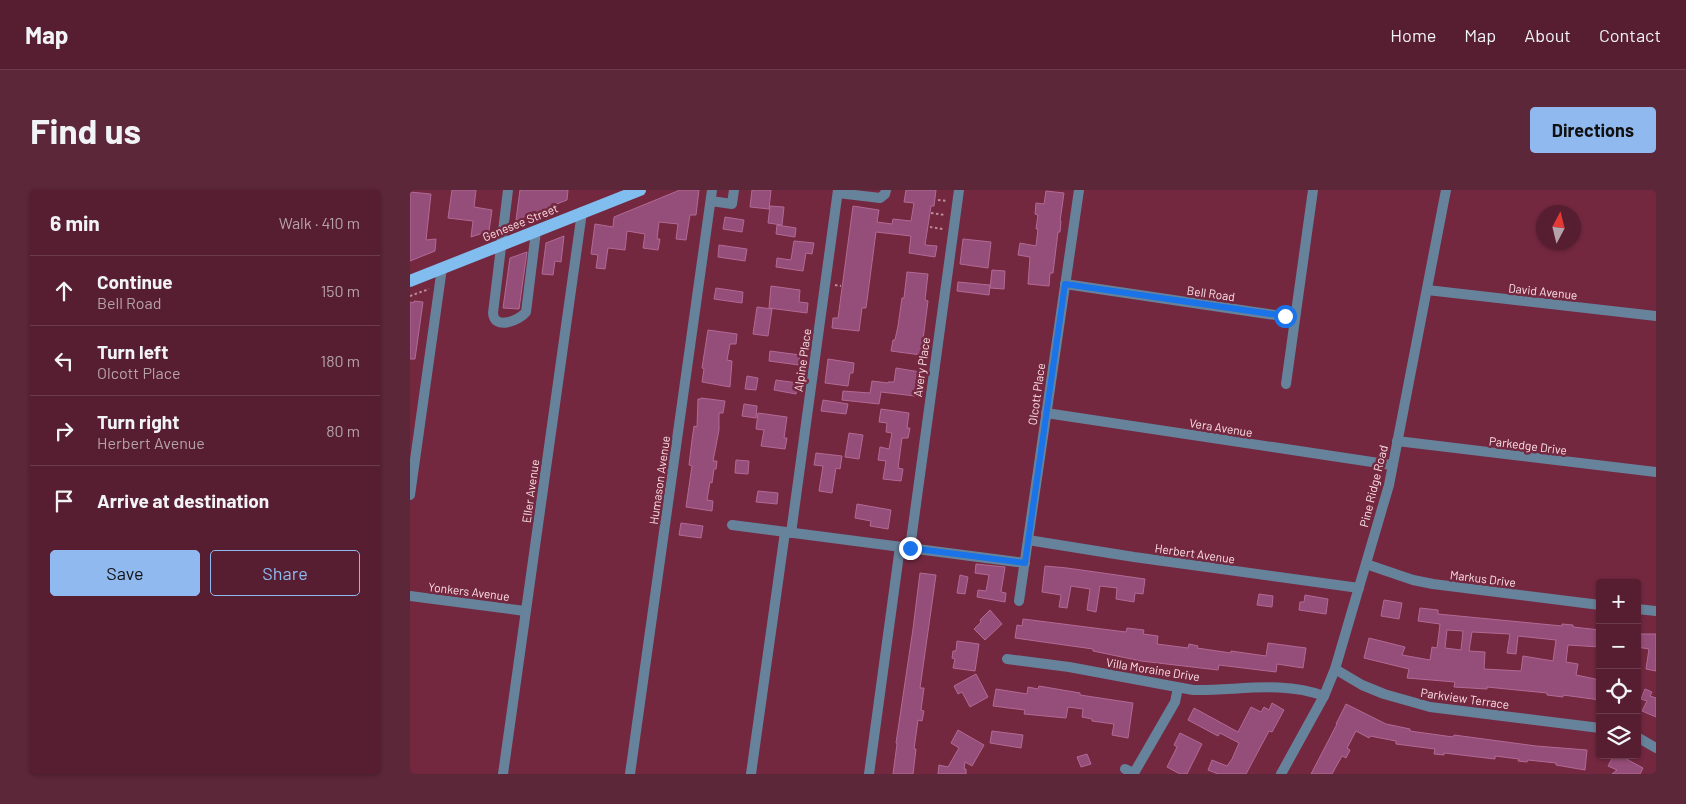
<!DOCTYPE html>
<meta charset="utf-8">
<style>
body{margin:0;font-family:Barlow,sans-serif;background:#5c2738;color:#f1f3f6}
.controls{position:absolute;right:15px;bottom:15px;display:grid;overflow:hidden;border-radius:5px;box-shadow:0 1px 4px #0004}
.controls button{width:45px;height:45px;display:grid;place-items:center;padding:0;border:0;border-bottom:1px solid #6c3c4c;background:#561e30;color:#f1f3f6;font:25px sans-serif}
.compass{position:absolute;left:1126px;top:15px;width:45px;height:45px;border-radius:50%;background:#561e30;box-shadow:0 1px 4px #0004;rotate:7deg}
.stop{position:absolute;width:15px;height:15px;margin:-11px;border:4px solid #1a73e8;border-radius:50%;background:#fff}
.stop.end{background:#1a73e8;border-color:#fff;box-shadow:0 1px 5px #0008}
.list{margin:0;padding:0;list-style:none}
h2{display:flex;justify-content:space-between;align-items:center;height:65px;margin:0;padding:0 20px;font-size:21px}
h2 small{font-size:16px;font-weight:400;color:#b6a2ab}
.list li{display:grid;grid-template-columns:32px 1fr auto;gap:15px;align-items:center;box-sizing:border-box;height:70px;padding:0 20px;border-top:1px solid #6c3c4c}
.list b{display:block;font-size:19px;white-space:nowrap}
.list p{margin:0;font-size:16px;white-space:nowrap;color:#b6a2ab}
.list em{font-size:16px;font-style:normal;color:#b6a2ab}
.actions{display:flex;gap:10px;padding:15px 20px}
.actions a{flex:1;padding:11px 0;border:1px solid #90b9f0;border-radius:5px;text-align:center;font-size:18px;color:#90b9f0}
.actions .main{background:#90b9f0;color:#111}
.icon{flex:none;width:28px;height:28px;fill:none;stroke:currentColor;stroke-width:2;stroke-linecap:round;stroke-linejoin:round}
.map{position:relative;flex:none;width:1246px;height:584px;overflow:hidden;border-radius:5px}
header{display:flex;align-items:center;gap:30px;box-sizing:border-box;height:70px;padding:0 25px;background:#561e30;border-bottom:1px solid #6c3c4c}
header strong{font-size:24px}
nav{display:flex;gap:28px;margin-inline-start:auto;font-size:18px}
.intro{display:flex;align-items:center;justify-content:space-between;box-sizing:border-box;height:120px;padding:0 30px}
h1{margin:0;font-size:35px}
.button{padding:12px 22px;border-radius:5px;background:#90b9f0;color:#111;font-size:18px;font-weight:700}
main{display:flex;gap:30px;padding:0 30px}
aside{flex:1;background:#561e30;border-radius:5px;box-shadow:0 1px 4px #0004}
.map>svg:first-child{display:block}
.building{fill:#954e79;stroke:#b26a95;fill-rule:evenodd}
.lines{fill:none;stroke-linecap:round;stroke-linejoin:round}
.path{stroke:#bd8b99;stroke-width:2;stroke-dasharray:2.5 2.5;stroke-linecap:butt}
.minor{stroke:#66839b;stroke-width:10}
.major{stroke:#81bdee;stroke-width:12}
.route{stroke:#1a73e8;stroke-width:6}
.labels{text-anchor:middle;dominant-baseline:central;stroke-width:5;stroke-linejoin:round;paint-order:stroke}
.street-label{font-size:12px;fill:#fce0e5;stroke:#732840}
</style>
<header>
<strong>Map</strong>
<nav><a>Home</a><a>Map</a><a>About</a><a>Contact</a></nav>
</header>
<div class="intro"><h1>Find us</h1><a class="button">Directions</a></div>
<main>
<aside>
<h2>6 min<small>Walk · 410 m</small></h2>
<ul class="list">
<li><svg class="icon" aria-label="ahead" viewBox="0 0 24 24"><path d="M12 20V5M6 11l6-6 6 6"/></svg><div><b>Continue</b><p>Bell Road</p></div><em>150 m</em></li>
<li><svg class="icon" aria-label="left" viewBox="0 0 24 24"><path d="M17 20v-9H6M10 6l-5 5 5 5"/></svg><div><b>Turn left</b><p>Olcott Place</p></div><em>180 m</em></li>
<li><svg class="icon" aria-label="right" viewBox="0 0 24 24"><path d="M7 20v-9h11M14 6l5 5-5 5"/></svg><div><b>Turn right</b><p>Herbert Avenue</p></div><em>80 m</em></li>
<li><svg class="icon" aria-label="arrive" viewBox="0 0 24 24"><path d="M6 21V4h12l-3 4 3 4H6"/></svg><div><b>Arrive at destination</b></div></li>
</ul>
<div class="actions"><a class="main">Save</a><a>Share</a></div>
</aside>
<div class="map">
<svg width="1246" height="584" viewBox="0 0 1246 584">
<rect width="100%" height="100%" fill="#732840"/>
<g class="building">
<path d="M42 0H66L64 17 82 20 79 41 61 47 63 31 38 28Z"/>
<path d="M110 0H158L157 10 106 30Z"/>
<path d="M270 0H289L286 25H280L276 50 266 49 268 34 249 32 247 49H250L248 60 233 58 235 44 217 41 215 60 198 58 195 79 186 78 188 65 181 64 185 34 203 37 204 27Z"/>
<path d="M342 0H361L359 19 340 17Z"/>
<path d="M496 0H526L524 16H521L515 55 527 56 525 67 499 63 501 46 466 42 456 118H452L449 141 422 138 423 128H428L443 16 469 20 467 32 482 34 483 29 501 31 504 13 494 12Z"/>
<path d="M636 1 654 3 650 31H651L650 42H648L643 83H640L639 96 618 94 620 67 608 65 610 53 626 56 628 39H626L628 25 625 24 626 13 634 14Z"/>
<path d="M0 2 21 4 16 50 26 49 25 61 0 71Z"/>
<path d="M360 16 374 17 372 35 358 33Z"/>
<path d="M315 27 334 30 332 42 313 39Z"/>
<path d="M367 35 386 38 385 47 366 44Z"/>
<path d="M154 46 151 72 145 71 143 85 132 84 136 53Z"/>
<path d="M553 49 581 52 578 78 550 74Z"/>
<path d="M384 51 404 53 402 64 396 63 393 81 366 77 367 68 381 70Z"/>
<path d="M309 55 337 59 335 71 308 67Z"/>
<path d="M117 62 109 119 93 118 100 68Z"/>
<path d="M582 80 595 81 594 99 580 98Z"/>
<path d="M497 82 518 84 515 110 518 111 511 165 481 161 483 150H485L488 136 492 108H494Z"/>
<path d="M548 92 580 95 579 105 547 101Z"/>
<path d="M361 96 390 100 389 112 398 113 397 123 359 118Z"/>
<path d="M306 98 333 102 332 113 304 109Z"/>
<path d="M4 111 13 112 5 169H0V112L4 113Z"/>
<path d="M347 117 362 119 358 146 343 144Z"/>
<path d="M298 140 327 144 326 154H320L317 170 322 171 320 197 292 192 294 179 292 178Z"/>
<path d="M360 161 390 165 389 175 359 171Z"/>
<path d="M418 169 444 173 443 183H440L438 196 415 193Z"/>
<path d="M486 178 510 182 509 192H507L505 206 471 202 469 214 432 210 433 201 460 203 462 191 478 193V192H484Z"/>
<path d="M337 186 348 188 346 200 335 199Z"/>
<path d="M366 190 388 193 386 204 364 200Z"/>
<path d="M291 208 315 211 313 223H309V240L303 271H307L306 279H304L302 293 300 292 297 310 303 311 302 321 276 317 282 276 279 275 282 250 284 236 287 237 288 209H291Z"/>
<path d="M413 210 438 214 436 224 411 221Z"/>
<path d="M334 214 347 216 346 228 332 226Z"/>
<path d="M471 219 499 223 497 238H500L498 248H492L488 278 493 279 491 291 473 289 476 271 468 270 470 257 479 259 482 243 476 242 477 233 469 232Z"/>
<path d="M348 223 377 227 374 248H377L375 259 351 256 354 240 346 239Z"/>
<path d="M439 243 453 245 449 269 435 267Z"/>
<path d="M406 263 432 266 430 279 426 278 422 303 409 301 413 276 404 275Z"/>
<path d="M326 270 339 271 338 284 325 283Z"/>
<path d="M348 301 368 303 367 314 346 312Z"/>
<path d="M447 314 481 320 478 339 460 336 461 331 445 328Z"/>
<path d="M271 333 293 336 291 348 269 345Z"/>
<path d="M566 374 595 377 591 402 596 403 595 412 567 407 568 400 576 401 579 385 565 383Z"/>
<path d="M635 376 657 378 735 389 733 404 725 403 724 412 706 409 707 398 690 396 686 422 677 420 680 399 661 396 657 418 649 417 651 405 632 402Z"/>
<path d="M510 383 526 385 510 498H514L511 520 514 521 512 531 508 530 504 559H506L503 584H483L487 554 486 553 503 439Z"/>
<path d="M550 385 558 387 555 404 547 403Z"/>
<path d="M849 404 863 406 862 417 847 415Z"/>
<path d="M895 405 918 409 916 424 889 420 890 412H894Z"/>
<path d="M974 410 992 413 989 429 971 426Z"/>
<path d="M1010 418 1028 420V424L1152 436V434L1163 435V437L1190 440V457L1158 455 1156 472 1168 474 1166 485 1190 490V510L1153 505V507L1137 505V503L1077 497V499L1044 497 1045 492 997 488 999 479 954 468 959 448 995 457 992 465 1020 470 1022 457 1027 458 1030 434 1008 431ZM1037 440 1053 441 1051 460 1035 458ZM1062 442 1100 444 1097 463 1106 464 1108 446 1146 450 1143 471 1113 466 1111 481 1074 479 1075 462 1059 461Z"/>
<path d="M580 420 592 434 575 450 564 439 571 432 570 430Z"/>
<path d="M613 429 716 442 717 438 734 440 733 444 748 446 747 454 778 458 779 454 788 456 787 458 821 463V461L856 466 858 453 896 458 893 478 867 474 866 482 809 475 808 480 731 471 683 461V459L605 448 607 435 612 436Z"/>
<path d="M1227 444H1246V481L1236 479 1239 459 1227 457Z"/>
<path d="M547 451 569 454 565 481 543 478 545 469 542 468 543 461H546Z"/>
<path d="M566 484 578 507 560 517 552 502 548 504 544 496Z"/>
<path d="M629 496 670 503V505L723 513 718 548 702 545 704 534 682 531V529L672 527 673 519 658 517 656 528 614 524 615 520 583 516 586 499 617 504 618 497 628 499Z"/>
<path d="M1235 499 1242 502 1240 506 1246 508V527L1232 521 1237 511 1231 509Z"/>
<path d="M862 513 874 520 862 542 859 541 836 584H808L798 580 802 570 817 576 822 569 829 553 810 543 808 546 778 530 784 518 828 542 841 517 851 522 854 517 859 520Z"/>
<path d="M936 514 976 534 1000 539V541L1043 547 1044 545 1126 556 1177 560 1175 580 1146 575V573L1118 570 1117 572 1108 571 1109 569 1085 566V569L1034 563V565L1024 564 1025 559 986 554V551L960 546 959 548 946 541 937 558 940 560 936 568 932 566 922 584H901L927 534H926Z"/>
<path d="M548 540 574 555 562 576 555 572 554 579H556V584H528L529 575 538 577 549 558 541 553Z"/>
<path d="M582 541 613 545 611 558 580 553Z"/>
<path d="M770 543 792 554 777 584H770L757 577 767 557 764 555Z"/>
<path d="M677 564 681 574 671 577 667 567Z"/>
<path d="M1204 565H1209L1233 578 1230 584H1202L1207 580 1198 576Z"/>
</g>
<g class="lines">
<g class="path">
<path d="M528 10 537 11"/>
<path d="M521 23 535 25"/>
<path d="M520 37 533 39"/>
<path d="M425 95 431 96"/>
<path d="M0 106 19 99"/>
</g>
<g class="minor">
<path d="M98 0 83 123C84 141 110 130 116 122L126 41"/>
<path d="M428 3 470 8 475 4 476 0"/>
<path d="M301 11 322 14 324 0"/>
<path d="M655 94 885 128"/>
<path d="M1017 100 1246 126"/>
<path d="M876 194 903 0"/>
<path d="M636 223 982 275"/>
<path d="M987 251 1246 282"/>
<path d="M0 305 32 78"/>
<path d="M322 335 615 373"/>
<path d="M381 343 428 0"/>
<path d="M618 350 724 367 949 398"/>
<path d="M500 358 549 0"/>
<path d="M956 374 1003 390 1023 394 1190 415"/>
<path d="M0 406 115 421"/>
<path d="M609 411 669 0"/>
<path d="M1227 419 1246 421"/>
<path d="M597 469 659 477 783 500C827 501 871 490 914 506"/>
<path d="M925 479 952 495 974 504 1020 517 1190 538"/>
<path d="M1227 547 1246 558"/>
<path d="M715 579 724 583 765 512 768 498"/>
<path d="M93 584 172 22"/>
<path d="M220 584 302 0"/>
<path d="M341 584 375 342"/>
<path d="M459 584 490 357"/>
<path d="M871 584 914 506 925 479 979 295 1036 0"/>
</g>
<path class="major" d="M0 91 230 0"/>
</g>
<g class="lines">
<path class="route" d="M500 358 615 373 655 94 875 126"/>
</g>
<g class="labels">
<g class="street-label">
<text transform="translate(110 32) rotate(-22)">Genesee Street</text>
<text transform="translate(1133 101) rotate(6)">David Avenue</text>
<text transform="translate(801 103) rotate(8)">Bell Road</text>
<text transform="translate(392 170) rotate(-82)">Alpine Place</text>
<text transform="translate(511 177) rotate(-82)">Avery Place</text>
<text transform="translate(626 204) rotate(-82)">Olcott Place</text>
<text transform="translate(811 237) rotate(9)">Vera Avenue</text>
<text transform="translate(1118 255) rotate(7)">Parkedge Drive</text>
<text transform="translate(249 290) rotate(-82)">Humason Avenue</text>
<text transform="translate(963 296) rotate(-76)">Pine Ridge Road</text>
<text transform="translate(120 301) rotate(-82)">Eller Avenue</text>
<text transform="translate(785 363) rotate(8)">Herbert Avenue</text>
<text transform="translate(1073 388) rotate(7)">Markus Drive</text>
<text transform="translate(59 401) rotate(7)">Yonkers Avenue</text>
<text transform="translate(743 479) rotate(9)">Villa Moraine Drive</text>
<text transform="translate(1055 508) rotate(8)">Parkview Terrace</text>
</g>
</g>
</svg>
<div class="controls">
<button>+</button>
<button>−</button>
<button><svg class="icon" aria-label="locate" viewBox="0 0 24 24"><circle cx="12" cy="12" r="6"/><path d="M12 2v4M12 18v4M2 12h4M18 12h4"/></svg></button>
<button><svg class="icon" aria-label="layers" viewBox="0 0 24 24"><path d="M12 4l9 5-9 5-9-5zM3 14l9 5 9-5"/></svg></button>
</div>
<svg class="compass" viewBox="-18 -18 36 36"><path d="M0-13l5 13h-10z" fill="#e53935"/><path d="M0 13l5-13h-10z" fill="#b6a2ab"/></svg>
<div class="stop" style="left:875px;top:126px"></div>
<div class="stop end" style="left:500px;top:358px"></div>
</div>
</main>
